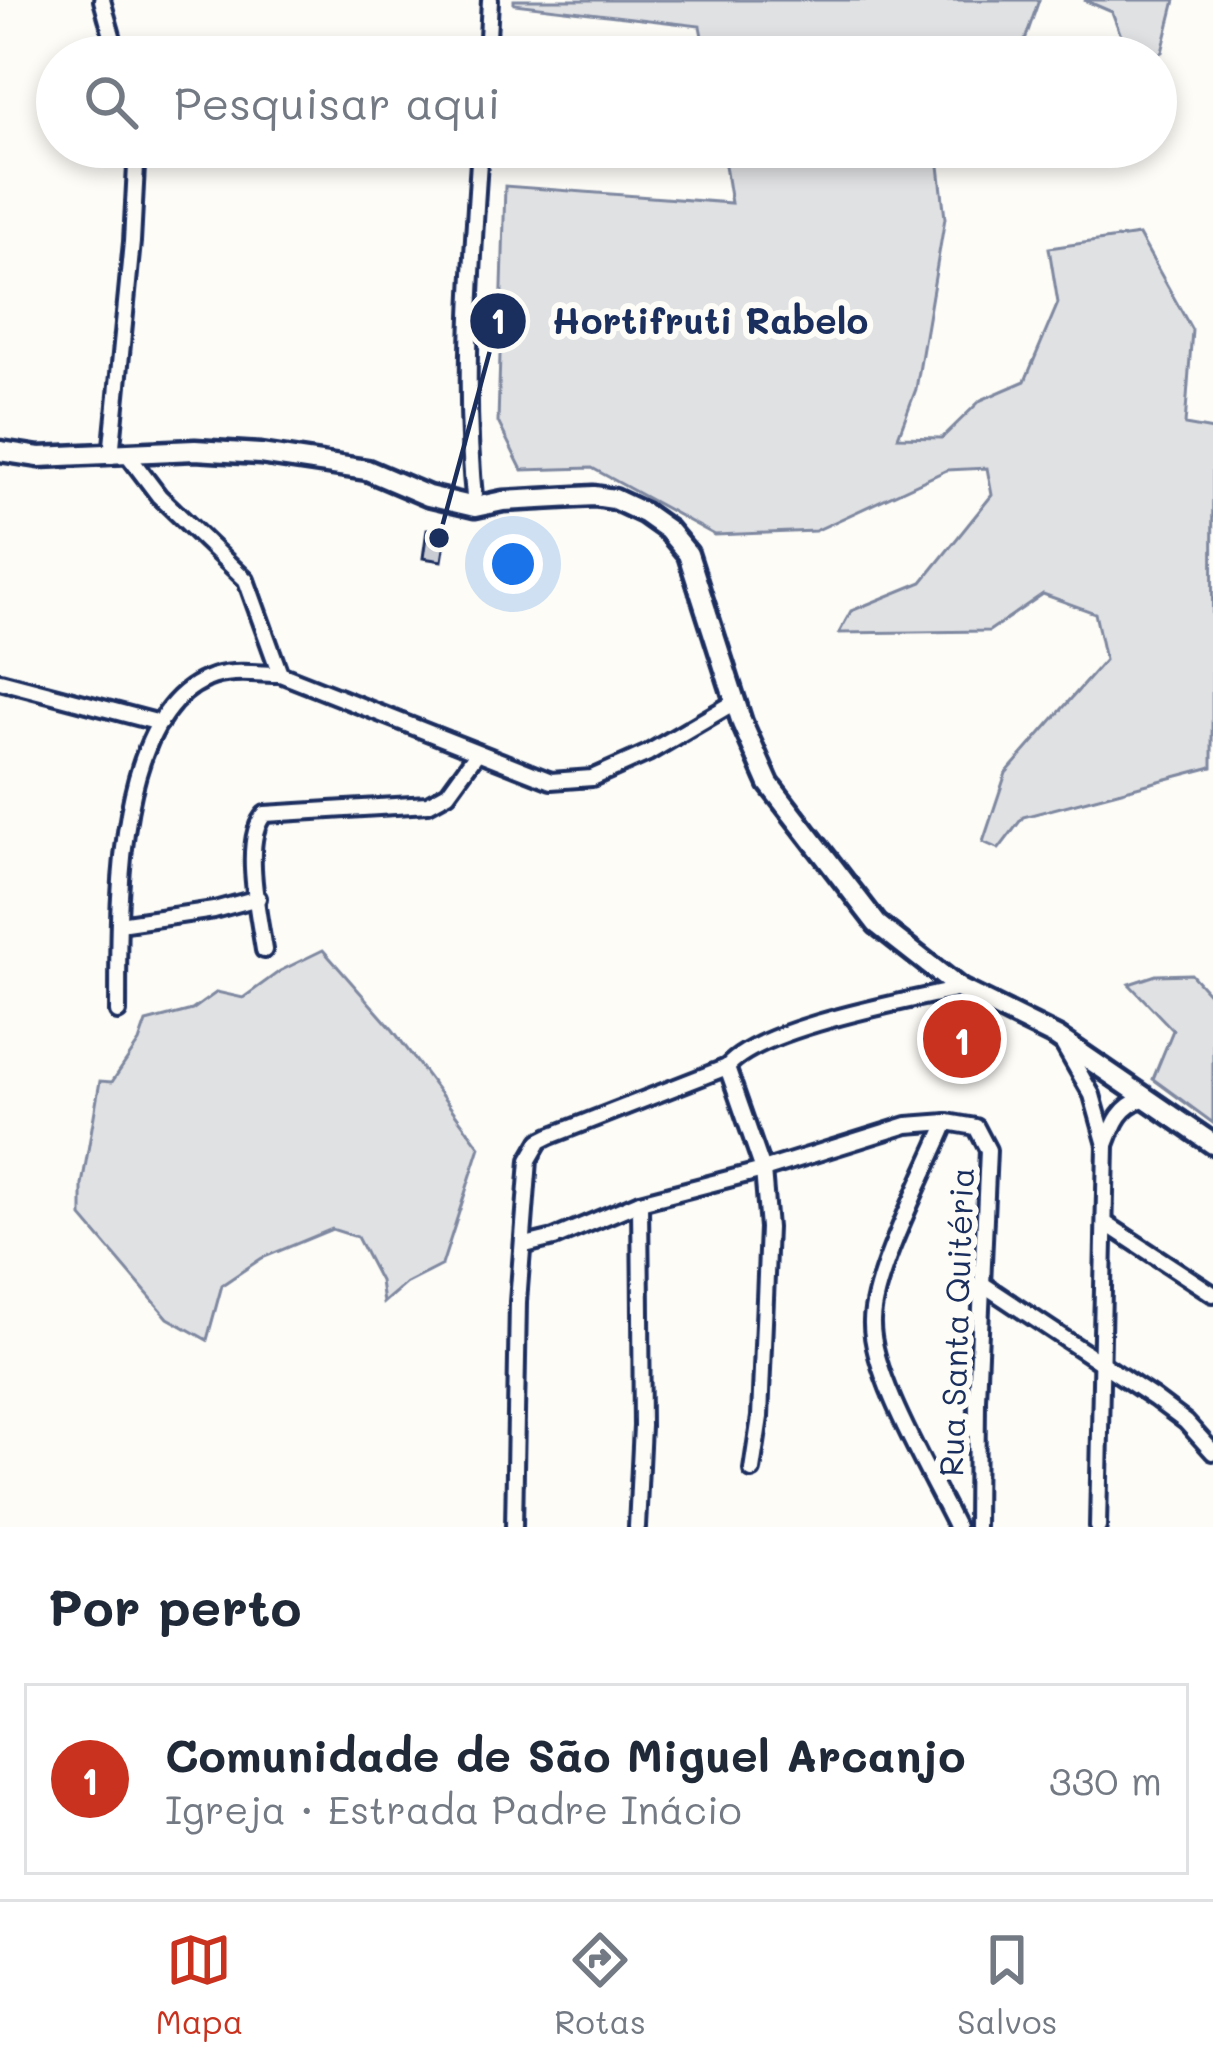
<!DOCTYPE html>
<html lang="pt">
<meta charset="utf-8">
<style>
body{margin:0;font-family:Mali,sans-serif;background:#f2f2f3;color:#1f2937}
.you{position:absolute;left:513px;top:564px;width:42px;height:42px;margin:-30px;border:9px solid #fff;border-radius:50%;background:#1a73e8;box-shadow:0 0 0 18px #1a73e833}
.badge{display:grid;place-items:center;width:78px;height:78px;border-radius:50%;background:#c8321e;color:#fff;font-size:39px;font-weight:700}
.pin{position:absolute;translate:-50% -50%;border:6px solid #fff;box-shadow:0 3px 12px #0006}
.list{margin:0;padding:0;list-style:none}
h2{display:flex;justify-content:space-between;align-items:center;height:156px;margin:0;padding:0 48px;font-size:51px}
h2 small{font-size:39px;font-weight:400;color:#747a83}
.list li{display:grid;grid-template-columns:78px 1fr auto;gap:36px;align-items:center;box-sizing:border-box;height:192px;margin:0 24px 24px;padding:0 24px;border:3px solid #e0e1e3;border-radius:0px}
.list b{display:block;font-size:45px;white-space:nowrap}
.list p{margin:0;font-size:39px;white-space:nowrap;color:#747a83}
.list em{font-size:39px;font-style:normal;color:#747a83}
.icon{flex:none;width:66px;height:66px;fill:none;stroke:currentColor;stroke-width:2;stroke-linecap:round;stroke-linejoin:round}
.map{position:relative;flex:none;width:1213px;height:1527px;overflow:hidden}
.search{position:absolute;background:#fff;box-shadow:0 6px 18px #0003;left:36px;right:36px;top:36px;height:132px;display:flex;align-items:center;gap:30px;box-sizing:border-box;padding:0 42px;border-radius:66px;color:#747a83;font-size:45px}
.sheet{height:372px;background:#fff}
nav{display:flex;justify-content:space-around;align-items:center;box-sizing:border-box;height:168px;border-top:3px solid #e0e1e3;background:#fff;font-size:33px;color:#747a83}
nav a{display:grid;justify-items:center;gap:6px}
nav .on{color:#c8321e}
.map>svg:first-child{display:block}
.green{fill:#e0e1e3;stroke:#7e88a0;stroke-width:3}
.building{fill:#c9ccd3;stroke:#1b2f5e;stroke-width:3}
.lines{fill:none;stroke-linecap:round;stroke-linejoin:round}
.street-casing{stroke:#1b2f5e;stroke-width:22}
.secondary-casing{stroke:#1b2f5e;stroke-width:27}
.street{stroke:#fdfcf7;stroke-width:14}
.secondary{stroke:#fdfcf7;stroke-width:18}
.labels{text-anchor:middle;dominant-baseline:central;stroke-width:12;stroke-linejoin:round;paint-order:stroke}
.street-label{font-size:33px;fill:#1b2f5e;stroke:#fdfcf7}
.leader{fill:none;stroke:#1b2f5e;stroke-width:4.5}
.callout-dot{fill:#1b2f5e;stroke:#fdfcf7;stroke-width:4.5}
.mark-label{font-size:36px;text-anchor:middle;font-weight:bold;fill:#fff}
.callout-label{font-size:36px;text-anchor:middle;font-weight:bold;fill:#1b2f5e;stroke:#fdfcf7;stroke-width:12;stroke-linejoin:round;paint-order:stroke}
</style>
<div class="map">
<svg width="1213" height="1527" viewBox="0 0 1213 1527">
<rect width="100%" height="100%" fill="#fdfcf7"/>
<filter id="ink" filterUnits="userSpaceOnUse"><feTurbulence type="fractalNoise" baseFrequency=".00833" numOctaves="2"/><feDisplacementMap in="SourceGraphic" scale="24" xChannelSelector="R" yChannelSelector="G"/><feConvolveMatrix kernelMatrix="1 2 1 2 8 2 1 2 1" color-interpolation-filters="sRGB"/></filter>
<g filter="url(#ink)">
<g class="green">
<path d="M514 0H1039L1019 57H706L700 26 514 4Z"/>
<path d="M1084 0H1175L1162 52 1151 57H1129L1112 12Z"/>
<path d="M722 147H951L938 157 945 218 916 389 898 437 942 438 981 400 1025 381 1058 303 1049 248 1139 235 1192 330 1185 425 1213 430 1212 767 1023 817 999 849 983 842 1006 773 1105 660 1095 613 1043 594 989 631 839 633 851 611 922 582 992 495 987 468 947 470 815 531 715 535 592 468 522 470 498 422 505 186 731 203Z"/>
<path d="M323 950 393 1030 480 1147 442 1265 405 1284 383 1303 380 1281 357 1237 332 1229 262 1258 222 1285 207 1340 168 1318 82 1217V1185L100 1081 112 1082 139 1042 146 1022 192 1010 217 992 243 998 280 971Z"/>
<path d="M1191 974 1213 998V1123L1153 1079 1173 1030 1129 984 1156 975Z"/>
</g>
<g class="building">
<path d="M427 529 447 530 442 561 423 558Z"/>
<path d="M946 1019 980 1027 966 1059 950 1052Z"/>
</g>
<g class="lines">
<g class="street-casing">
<g id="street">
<path d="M102 0 118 57"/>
<path d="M487 57 490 0"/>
<path d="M128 455 159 496 246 580 280 674 551 781 592 778 648 753 735 702"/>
<path d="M111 456 132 242 137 147"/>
<path d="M475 507C462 387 472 266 480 147"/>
<path d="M0 681 160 723"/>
<path d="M119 924 214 910 258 898"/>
<path d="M264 950C259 917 241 838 265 814L428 804 448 793 477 753"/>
<path d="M118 1012C119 926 110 720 207 679 229 669 257 674 280 674"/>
<path d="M1064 1046 1092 1095 1106 1145 1098 1527"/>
<path d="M727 1067C759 1028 907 1001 960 989"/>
<path d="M947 1122C927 1170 873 1273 872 1321 870 1374 932 1477 956 1527"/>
<path d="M1106 1145C1114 1123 1120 1106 1143 1099"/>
<path d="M1105 1223 1213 1294"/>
<path d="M525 1245 554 1238 640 1202 763 1170 907 1125 947 1122 976 1127 988 1150 977 1399 976 1527"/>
<path d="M984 1285 1154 1398 1186 1422 1213 1452"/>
<path d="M514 1527 518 1302 529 1160 540 1141 550 1136 727 1067 763 1170 768 1228 760 1417 752 1470"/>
<path d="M637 1527 642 1426 640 1202"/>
</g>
</g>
<g class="secondary-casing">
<path id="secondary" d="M0 451 39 457 195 450 260 454 367 470 428 496 475 507 503 501 594 496 614 499 644 513 668 530 688 554 742 723 769 784 877 924 960 989 1057 1037 1213 1144"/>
</g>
<use href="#street" class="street"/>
<use href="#secondary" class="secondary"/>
</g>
</g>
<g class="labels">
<g class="street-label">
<text transform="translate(955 1322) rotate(-88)">Rua Santa Quitéria</text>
</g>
</g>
<path class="leader" d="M439 538L498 321"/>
<g class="callout-dot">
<circle cx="439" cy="538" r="12"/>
<circle cx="498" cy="321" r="30"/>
</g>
<g class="mark-label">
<text x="498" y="334">1</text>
</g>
<g class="callout-label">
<text x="710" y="334">Hortifruti Rabelo</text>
</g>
</svg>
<div class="you"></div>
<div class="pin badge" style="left:962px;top:1039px">1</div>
<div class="search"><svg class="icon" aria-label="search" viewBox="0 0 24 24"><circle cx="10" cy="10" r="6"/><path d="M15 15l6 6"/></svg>Pesquisar aqui</div>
</div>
<section class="sheet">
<h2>Por perto<small></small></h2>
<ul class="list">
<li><span class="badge">1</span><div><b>Comunidade de São Miguel Arcanjo</b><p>Igreja · Estrada Padre Inácio</p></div><em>330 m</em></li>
</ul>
</section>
<nav>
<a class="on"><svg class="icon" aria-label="map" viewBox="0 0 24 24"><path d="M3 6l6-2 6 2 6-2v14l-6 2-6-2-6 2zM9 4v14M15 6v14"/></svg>Mapa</a>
<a><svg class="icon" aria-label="directions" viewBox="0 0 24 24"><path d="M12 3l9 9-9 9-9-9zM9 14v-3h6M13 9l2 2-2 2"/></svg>Rotas</a>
<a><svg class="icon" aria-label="saved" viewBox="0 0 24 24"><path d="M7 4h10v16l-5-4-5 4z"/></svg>Salvos</a>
</nav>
